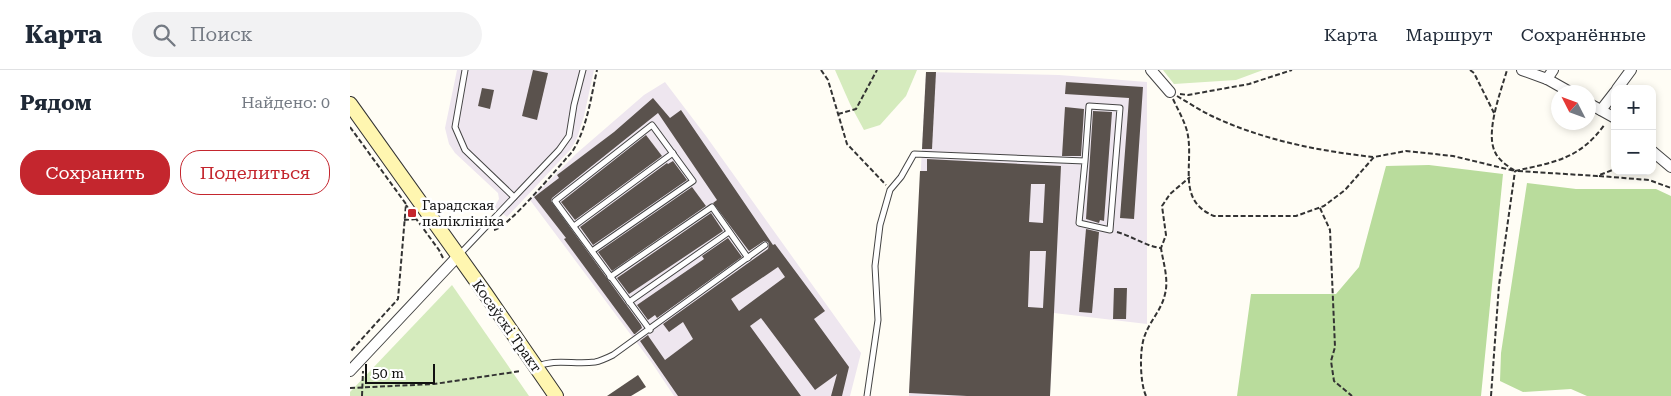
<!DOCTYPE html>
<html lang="ru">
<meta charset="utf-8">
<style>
body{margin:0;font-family:"Roboto Serif",serif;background:#f2f2f3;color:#1f2937}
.controls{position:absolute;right:15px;top:15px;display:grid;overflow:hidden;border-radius:10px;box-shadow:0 2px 8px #0003}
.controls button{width:45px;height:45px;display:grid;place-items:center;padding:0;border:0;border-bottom:1px solid #e0e1e3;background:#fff;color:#1f2937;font:25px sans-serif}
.compass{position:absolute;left:1201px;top:15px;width:45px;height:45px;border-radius:50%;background:#fff;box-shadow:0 2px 8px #0003;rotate:312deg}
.scale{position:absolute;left:15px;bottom:12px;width:70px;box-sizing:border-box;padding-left:5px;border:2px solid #111;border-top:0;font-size:14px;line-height:18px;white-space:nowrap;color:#111;-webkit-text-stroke:4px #fff;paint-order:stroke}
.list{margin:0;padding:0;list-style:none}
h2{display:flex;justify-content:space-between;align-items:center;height:65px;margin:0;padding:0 20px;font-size:21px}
h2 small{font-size:16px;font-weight:400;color:#747a83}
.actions{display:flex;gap:10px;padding:15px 20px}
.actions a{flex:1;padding:11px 0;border:1px solid #c4262e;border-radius:20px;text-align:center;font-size:18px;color:#c4262e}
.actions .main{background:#c4262e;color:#fff}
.icon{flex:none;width:28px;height:28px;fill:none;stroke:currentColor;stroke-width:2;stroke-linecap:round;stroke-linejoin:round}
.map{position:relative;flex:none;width:1321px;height:326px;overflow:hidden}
header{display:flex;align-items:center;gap:30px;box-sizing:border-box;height:70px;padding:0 25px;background:#fff;border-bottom:1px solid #e0e1e3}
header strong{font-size:24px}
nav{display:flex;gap:28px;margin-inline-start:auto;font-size:18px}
.search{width:350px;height:45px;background:#f2f2f3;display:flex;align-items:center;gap:12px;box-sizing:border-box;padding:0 18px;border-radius:28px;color:#747a83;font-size:19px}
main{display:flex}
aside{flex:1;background:#fff}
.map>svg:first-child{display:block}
.industrial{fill:#eee6ef}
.green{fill:#d5ebbd}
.forest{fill:#b9dc9c}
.building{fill:#5a524d;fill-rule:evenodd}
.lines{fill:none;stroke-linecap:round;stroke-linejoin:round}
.service-casing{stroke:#444;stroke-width:7}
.minor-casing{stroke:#444;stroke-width:12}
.secondary-casing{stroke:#333;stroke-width:16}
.path{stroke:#333;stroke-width:2;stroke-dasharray:5 2.5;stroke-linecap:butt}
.service{stroke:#fff;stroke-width:5}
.minor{stroke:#fff;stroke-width:10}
.secondary{stroke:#fff6b0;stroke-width:14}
.poi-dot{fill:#c4262e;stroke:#fff;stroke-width:2}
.labels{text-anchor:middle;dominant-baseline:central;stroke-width:5;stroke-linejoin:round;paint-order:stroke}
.poi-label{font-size:14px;fill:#111;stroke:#fff;text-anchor:start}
.street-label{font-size:14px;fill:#111;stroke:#fff}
</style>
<header>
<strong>Карта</strong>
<div class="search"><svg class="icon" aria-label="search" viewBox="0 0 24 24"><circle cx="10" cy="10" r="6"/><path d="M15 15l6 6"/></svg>Поиск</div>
<nav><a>Карта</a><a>Маршрут</a><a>Сохранённые</a></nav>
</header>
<main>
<aside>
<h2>Рядом<small>Найдено: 0</small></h2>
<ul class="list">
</ul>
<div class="actions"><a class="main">Сохранить</a><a>Поделиться</a></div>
</aside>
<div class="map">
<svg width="1321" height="326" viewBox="0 0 1321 326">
<rect width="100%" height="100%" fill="#fffdf5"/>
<g class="industrial">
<path d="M107 0H244L234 46 227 68 221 79 157 147 144 137 149 129 148 123 105 83 99 74 95 58Z"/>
<path d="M576 2 709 5 797 12V254L704 243 700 326H559Z"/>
<path d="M315 12 356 66 511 283 500 326H324L302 293 180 130 227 83 294 25Z"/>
</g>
<g class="green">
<path d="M485 0H567L556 26 530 55 514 60 500 34Z"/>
<path d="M813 0H913L886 10 824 14Z"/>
<path d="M102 215 179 326H0V322Z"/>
</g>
<g class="forest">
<path d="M1079 95 1153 104 1131 326H887L901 224H986L1009 197 1036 96Z"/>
<path d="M1177 113 1226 119H1306L1321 126V326H1237L1221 319 1173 322 1150 311 1151 283Z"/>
</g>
<g class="building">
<path d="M183 0 198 3 187 50 172 46Z"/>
<path d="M576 2H586L582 79H572Z"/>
<path d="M716 12 793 17 784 149 770 148 779 28 715 24Z"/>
<path d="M132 18 144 20 140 39 128 36Z"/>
<path d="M303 28 320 48 331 40 423 175 425 174 475 241 464 249 499 297 492 326H481L487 304 465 320 411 248 400 256 451 326H328L290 271 298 265 299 267 315 290 343 269 333 252 319 262 313 254 401 191 418 179 419 175 418 172 414 171 399 181 363 133 367 130 308 43 202 128 201 131 291 255 292 258 285 264H284L214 169 216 168 184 127 209 108 207 105 264 62ZM428 197 435 207 389 241 381 229Z"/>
<path d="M715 37 734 39 731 86H712Z"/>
<path d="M743 41 762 42 754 151 750 150 749 153 736 149Z"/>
<path d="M296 65 312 86 225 150 211 132Z"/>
<path d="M577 89 711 96 700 326H617L559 323 570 101H577ZM681 114H695L693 153 679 152ZM680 181H696L693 238 678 237Z"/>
<path d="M323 91 337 110 243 175 230 157 317 93 318 94Z"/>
<path d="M342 117 356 136 262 201 248 182Z"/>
<path d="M361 143 373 161 279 224 267 208Z"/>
<path d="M736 159 749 162 742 243 729 242Z"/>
<path d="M378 168 392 187 307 248 305 245 298 250 287 235 354 189 352 186Z"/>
<path d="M764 218H777L776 249H763Z"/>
<path d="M288 305 296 317 281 326H257Z"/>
</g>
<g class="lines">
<g class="service-casing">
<g id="service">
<path d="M115 0 105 57 115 80 164 127"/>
<path d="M224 156 323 83"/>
<path d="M242 181 343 111 302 55 205 131 300 260"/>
<path d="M109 185 209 80 219 66 224 35 233 0"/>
<path d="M260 207 362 137 398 188"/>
<path d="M279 232 379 162"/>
<path d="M186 297C205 288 224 295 245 292 251 291 257 288 263 285L415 175"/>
<path d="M517 326 528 250 525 196 530 155 540 120 551 107 564 84 735 91 739 36 770 38 760 160 729 153 735 91"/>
</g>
</g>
<g class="minor-casing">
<g id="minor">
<path d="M801 0 820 22"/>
<path d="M1172 0 1197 9 1220 22"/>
<path d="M1197 9 1203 0"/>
<path d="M1267 19 1281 0"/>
<path d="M1238 33 1265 48"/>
<path d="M1251 40 1265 22"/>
<path d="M1302 81 1321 97"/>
<path d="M0 301 108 186"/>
</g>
</g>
<g class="secondary-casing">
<path id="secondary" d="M0 34 135 223 206 326"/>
</g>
<g class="path">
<path d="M471 0 478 10 497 74 536 115"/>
<path d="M1120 0 1124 3 1144 43"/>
<path d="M830 24 838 25 899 14 942 0"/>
<path d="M827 26C839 33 851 41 864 47 913 70 969 81 1023 87"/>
<path d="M823 29C828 40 834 50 837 61 845 93 825 130 864 146H946L974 136 995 120 1024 87 1056 81 1103 86 1165 101C1158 96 1149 91 1145 82 1135 62 1151 21 1157 0"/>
<path d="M488 44 506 39 527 0"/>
<path d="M0 57 56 134 48 229 0 282"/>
<path d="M1165 101C1205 92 1230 89 1255 54"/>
<path d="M1168 101 1247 106 1265 99"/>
<path d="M1249 106 1299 110 1321 118"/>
<path d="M56 135 89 180 93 188"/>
<path d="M970 138 980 160 985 277 981 291 984 311 1002 326"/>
<path d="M54 150 67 149"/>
<path d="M144 160C158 158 209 96 222 82 237 59 241 27 247 0"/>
<path d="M767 162C782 166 795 176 811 178L816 165 812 136 820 124 840 107"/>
<path d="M0 318 84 314 171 301"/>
<path d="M12 326 13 301"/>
<path d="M796 326C790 313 789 279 795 265 800 251 812 239 815 224 819 209 813 192 811 178"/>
<path d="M1141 326 1149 215 1165 101"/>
</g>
<use href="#service" class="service"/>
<use href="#minor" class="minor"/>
<use href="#secondary" class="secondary"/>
</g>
<rect class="poi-dot" x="57" y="138" width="10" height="10" rx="2.5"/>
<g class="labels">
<g class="poi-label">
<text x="72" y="135">Гарадская<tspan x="72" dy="16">паліклініка</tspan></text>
</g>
<g class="street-label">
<text transform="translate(157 256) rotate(55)">Косаўскі Тракт</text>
</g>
</g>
</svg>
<div class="controls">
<button>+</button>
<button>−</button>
</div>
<svg class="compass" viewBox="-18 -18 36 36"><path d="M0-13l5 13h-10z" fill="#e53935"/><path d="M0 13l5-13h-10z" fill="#747a83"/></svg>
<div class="scale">50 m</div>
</div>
</main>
